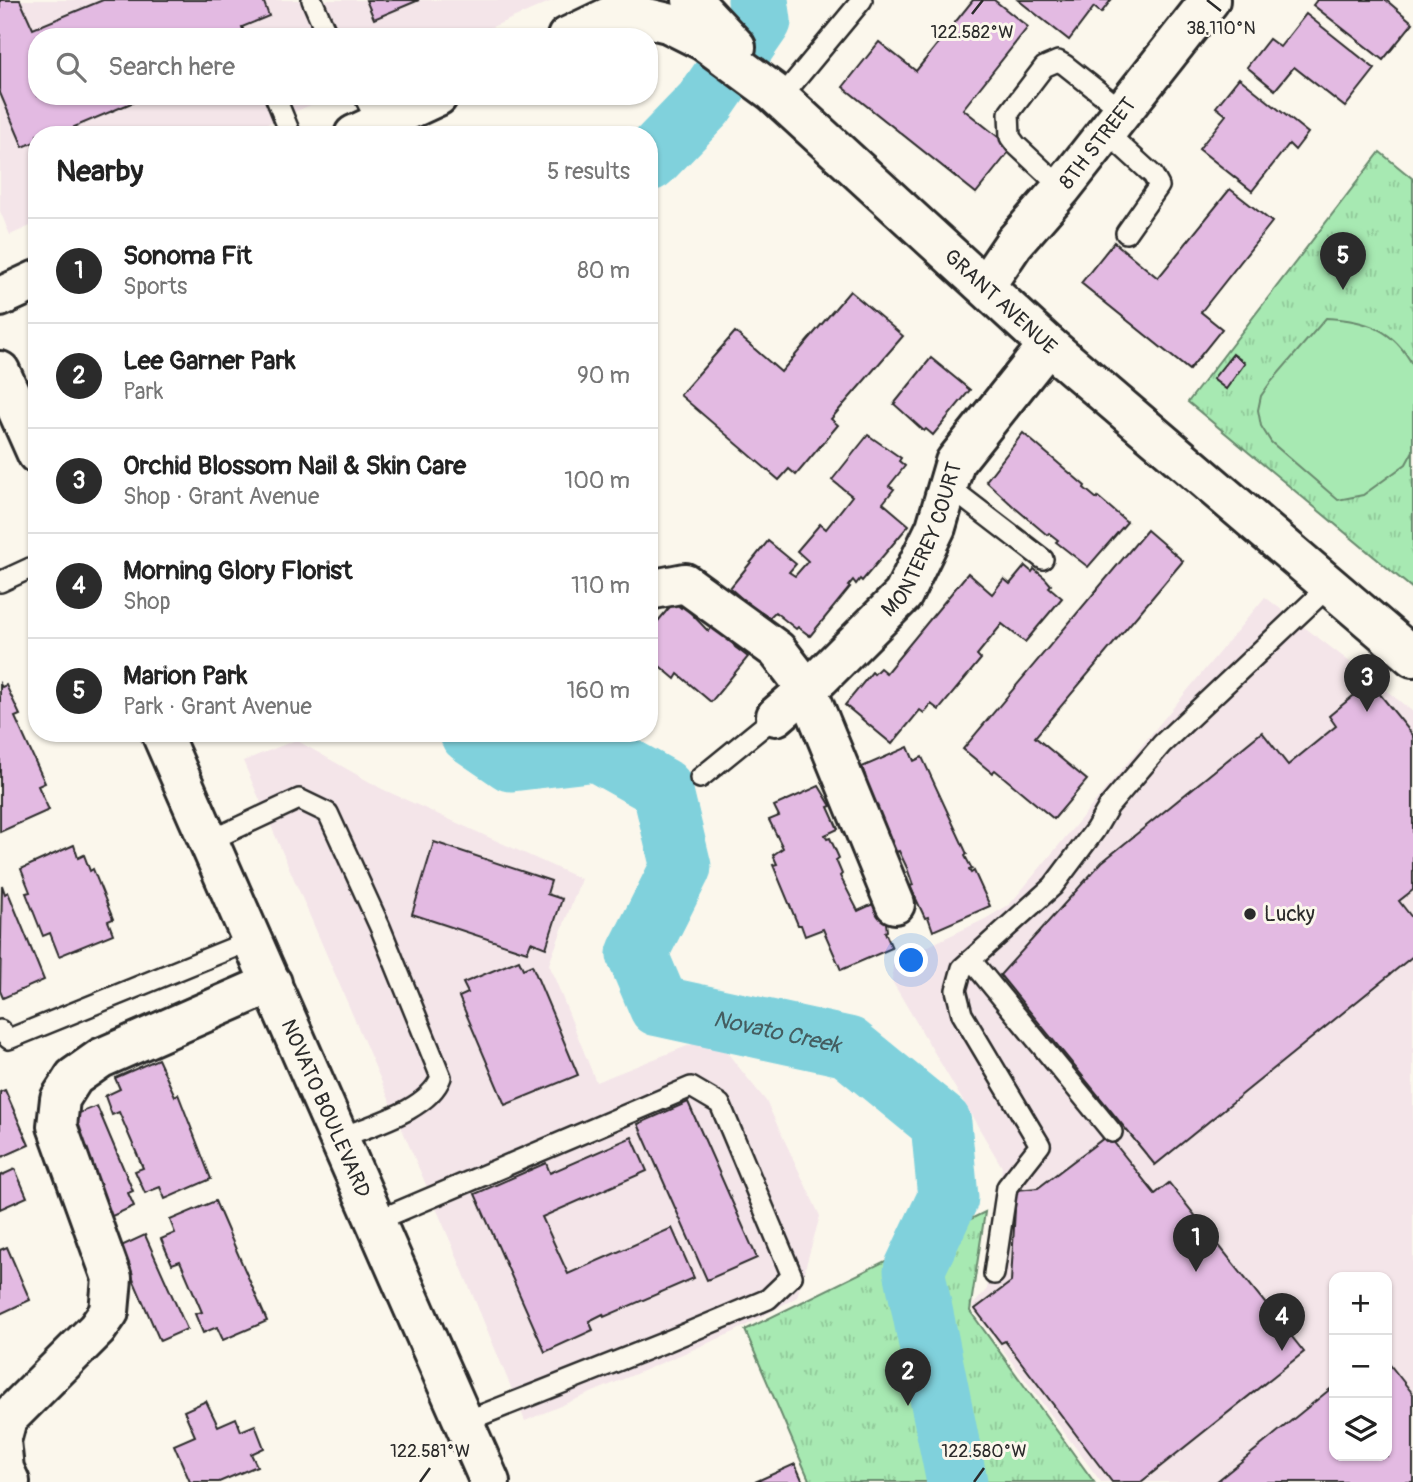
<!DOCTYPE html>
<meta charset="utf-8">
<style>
body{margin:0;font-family:Pangolin,sans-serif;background:#f6f6f6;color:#222}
.controls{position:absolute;right:21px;bottom:21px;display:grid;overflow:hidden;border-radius:14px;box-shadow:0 2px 5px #0004}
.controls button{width:63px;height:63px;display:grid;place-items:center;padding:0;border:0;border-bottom:2px solid #e0e0e0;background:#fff;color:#222;font:35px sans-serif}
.you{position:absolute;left:912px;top:961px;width:24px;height:24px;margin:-18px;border:5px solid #fff;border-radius:50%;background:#1a73e8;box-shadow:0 0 0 10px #1a73e833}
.badge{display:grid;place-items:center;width:46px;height:46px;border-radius:50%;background:#2b2b2b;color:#fff;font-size:23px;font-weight:700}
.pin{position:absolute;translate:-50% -58px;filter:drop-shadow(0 2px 4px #0008)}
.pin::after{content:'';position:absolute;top:37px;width:24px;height:21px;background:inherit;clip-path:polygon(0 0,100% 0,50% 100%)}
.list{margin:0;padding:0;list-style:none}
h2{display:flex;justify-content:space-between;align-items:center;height:91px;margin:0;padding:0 28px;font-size:30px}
h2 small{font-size:23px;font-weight:400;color:#767676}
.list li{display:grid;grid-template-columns:46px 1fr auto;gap:21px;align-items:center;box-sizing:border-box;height:105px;padding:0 28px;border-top:2px solid #e0e0e0}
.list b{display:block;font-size:26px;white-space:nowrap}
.list p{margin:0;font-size:23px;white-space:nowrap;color:#767676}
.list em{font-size:23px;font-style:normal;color:#767676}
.icon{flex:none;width:38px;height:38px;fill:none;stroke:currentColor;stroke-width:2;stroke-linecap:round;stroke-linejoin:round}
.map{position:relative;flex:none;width:1413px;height:1482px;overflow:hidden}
.search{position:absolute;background:#fff;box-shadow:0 2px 5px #0004;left:28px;top:28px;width:630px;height:77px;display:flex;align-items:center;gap:18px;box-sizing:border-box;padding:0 24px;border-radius:28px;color:#767676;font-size:26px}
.panel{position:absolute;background:#fff;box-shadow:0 2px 5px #0004;left:28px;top:126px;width:630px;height:616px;border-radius:28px}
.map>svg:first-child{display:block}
.built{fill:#f4e5e9;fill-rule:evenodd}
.park{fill:url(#park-tufts);stroke:#698a6e;stroke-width:2}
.pitch{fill:#a7e9b2;stroke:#698a6e;stroke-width:2}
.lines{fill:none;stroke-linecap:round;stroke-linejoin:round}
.river{stroke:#80d1dc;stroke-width:61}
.building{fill:#e3bae2;stroke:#2b2b2b;stroke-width:2}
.lane-casing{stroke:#2b2b2b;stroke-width:24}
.street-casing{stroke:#2b2b2b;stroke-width:44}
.secondary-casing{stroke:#2b2b2b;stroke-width:44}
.lane{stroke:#fbf7ec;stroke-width:19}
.street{stroke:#fbf7ec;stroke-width:38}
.secondary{stroke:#fbf7ec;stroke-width:38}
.ticks{fill:none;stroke:#2b2b2b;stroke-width:2.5}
.poi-dot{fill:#2b2b2b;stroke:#fbf7ec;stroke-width:2.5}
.labels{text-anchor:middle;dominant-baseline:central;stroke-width:6;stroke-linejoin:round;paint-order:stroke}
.street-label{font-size:21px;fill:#2b2b2b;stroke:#fbf7ec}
.poi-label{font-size:21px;fill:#2b2b2b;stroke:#fbf7ec;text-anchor:start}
.water-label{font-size:23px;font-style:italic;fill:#445d60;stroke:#fbf7ec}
.ticks-label{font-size:18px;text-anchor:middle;fill:#2b2b2b;stroke:#fbf7ec;stroke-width:6;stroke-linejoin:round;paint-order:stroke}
</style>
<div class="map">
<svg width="1413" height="1482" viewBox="0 0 1413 1482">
<defs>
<pattern id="park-tufts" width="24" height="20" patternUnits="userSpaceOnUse" patternTransform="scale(1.75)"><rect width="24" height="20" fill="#a7e9b2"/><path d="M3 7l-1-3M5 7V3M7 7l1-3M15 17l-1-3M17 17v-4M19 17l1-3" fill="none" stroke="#90c899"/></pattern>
</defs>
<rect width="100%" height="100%" fill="#fbf7ec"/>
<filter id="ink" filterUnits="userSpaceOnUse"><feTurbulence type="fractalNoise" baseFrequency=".0143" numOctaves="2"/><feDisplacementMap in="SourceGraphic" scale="14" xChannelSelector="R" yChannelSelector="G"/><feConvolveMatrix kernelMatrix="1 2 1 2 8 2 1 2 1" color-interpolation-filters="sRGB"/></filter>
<g filter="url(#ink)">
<g class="built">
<path d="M0 0H554L469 37H37V96H331L242 135H37V223L10 235 0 211Z"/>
<path d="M1265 597 1376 682 1413 712V1482H1101L974 1311 973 1305 987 1289 1002 1167 892 981 893 963 985 919 1010 904ZM1334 1277H1387V1456H1334Z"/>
<path d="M296 740 382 789 581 879 549 964 596 1082 710 1037 729 1055 766 1101 820 1216 797 1297 734 1332 525 1421 449 1238 243 761Z"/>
</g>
<g class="park">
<path d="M1380 152 1413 179V589L1188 402Z"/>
<path d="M985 1212 970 1311 1094 1482H810L745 1330Z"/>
</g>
<path class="pitch" d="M1326 318C1366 320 1394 329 1413 366V451L1406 464 1363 495 1338 500 1271 442 1261 426 1258 410 1261 396 1270 383Z"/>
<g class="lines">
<g class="river">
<path d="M649 161 704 104 761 21 758 0"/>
<path id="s1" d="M470 733 511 761 596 751 662 788 681 867 637 954 659 1006 848 1047 941 1123 948 1198 914 1270 957 1482"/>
</g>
</g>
<g class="building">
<path d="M0 0H20L33 29 103 0H263L269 16 242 27 245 34 239 37H37V96H148L74 127 77 135H37V141L23 147 0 93Z"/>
<path d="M366 0H419L374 19Z"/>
<path d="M973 0H994L1028 27 963 109 1012 148 976 193 843 87 879 42 916 71Z"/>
<path d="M1018 0H1111L1101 13 1094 7 1069 40Z"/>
<path d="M1317 0H1386L1413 23 1383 60 1313 5Z"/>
<path d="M1306 14 1375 69 1345 107 1294 67 1275 90 1247 67 1269 39 1280 47Z"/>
<path d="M1239 78 1308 133 1295 150 1289 144 1252 191 1199 149 1226 115 1216 107Z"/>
<path d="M1230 189 1272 222 1201 312 1222 329 1189 370 1081 283 1114 242 1158 278Z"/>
<path d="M850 291 903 336 831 419 838 425 796 475 789 469 779 480 680 395 735 332 781 372Z"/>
<path d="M1233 354 1245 363 1226 389 1213 379Z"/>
<path d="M931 358 970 390 933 435 926 429 924 431 894 404Z"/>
<path d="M1023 433 1085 486 1084 488 1097 499 1098 497 1127 522 1088 567 1056 542 1058 540 1049 533 1047 535 1014 507 986 481Z"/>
<path d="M868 435 901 458 899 461 905 466 889 486 894 489 883 503 909 525 862 581 860 579 856 584 853 580 848 586 850 587 810 636 798 627 796 629 775 612 769 618 762 613 760 615 730 588 768 541 796 564 789 572 795 576 808 561 797 551 820 524 826 529 852 496 832 480Z"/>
<path d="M1147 530 1183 561 1035 737 1087 780 1054 819 995 770 992 773 963 749Z"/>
<path d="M1025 566 1032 572 1034 569 1045 578 1051 585 1049 587 1062 598 1025 642 1002 624 977 655 981 659 939 710 931 704 924 713 920 710 892 744 845 705 872 672 874 674 880 668 886 673 968 573 992 594 1004 579 1010 584Z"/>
<path d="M674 602 681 608 683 605 708 631 712 626 718 631 720 628 732 639 731 640 735 647 748 657 711 702 678 674 675 679 649 657V619L653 623 651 625 653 627Z"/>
<path d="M1370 682 1413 735V890L1399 901 1413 919V956L1155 1165 1000 975 1102 862 1262 732 1288 765 1336 726 1329 716Z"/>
<path d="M0 684 2 687 6 685 20 715 15 717 45 783 38 786 49 810 0 832Z"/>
<path d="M908 747 914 761 922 757 967 854 965 856 972 869 969 870 971 873 974 871 990 906 933 931 928 917 925 918 910 886 913 885 907 868 899 851 896 852 863 775H865L862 767Z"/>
<path d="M819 786 831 806 828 807 838 829 825 835 827 839 830 838 839 858 836 860 842 874 840 876 858 911 873 904 876 910 879 909 886 923 887 931 885 932 892 948 841 970 823 929 805 936 801 925H798L773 865 777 864 773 855 783 848 769 820 779 816 774 806Z"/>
<path d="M434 842 551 881 547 894 562 899 546 948 531 942 527 952 412 914Z"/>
<path d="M74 845 78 858 84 855 90 871 93 869 113 919 108 921 113 934 59 956 50 933 43 936 26 893 30 892 21 869Z"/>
<path d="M2 885 5 894 8 892 44 980 3 998 0 991Z"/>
<path d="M519 960 523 969 532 965 578 1075 505 1105 459 997 468 993 463 983Z"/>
<path d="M158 1059 175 1096 178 1094 211 1179 165 1199 160 1187 145 1193 135 1171 143 1168 119 1112 112 1115 105 1096 120 1089 115 1078Z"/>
<path d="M5 1090 29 1145 0 1158V1092Z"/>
<path d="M688 1102 757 1258 707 1280 638 1124Z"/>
<path d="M97 1106 133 1191 128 1193 134 1206 110 1217 69 1117Z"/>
<path d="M1108 1135 1155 1194 1169 1183 1304 1352 1141 1482H1112L1005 1341 1001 1343 975 1309 1011 1282 1016 1190 1038 1188Z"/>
<path d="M632 1137 647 1171 542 1217 568 1274 672 1228 694 1278 604 1317 603 1314 589 1321 593 1330 545 1352 475 1194 546 1163 550 1173Z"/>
<path d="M15 1169 27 1197 0 1209V1176Z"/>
<path d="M215 1201 267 1321 223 1340 217 1327 203 1333 195 1314 202 1312 180 1261 172 1264 161 1239 175 1233 170 1220Z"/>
<path d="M145 1235 187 1329 160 1341 119 1247Z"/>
<path d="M7 1247 30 1300 0 1314V1250Z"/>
<path d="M1387 1361 1413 1394V1482H1216L1334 1386V1456H1387Z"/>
<path d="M206 1401 218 1426 236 1418 241 1431 255 1425 264 1448 251 1454 257 1466 219 1482H190L174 1445 195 1436 184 1411Z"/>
<path d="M795 1464 803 1482H755Z"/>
</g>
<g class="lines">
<g class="lane-casing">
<g id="lane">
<path d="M312 0 328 37"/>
<path d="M275 96 291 135"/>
<path d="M364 96 378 124"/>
<path d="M780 99 862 0"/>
<path d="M1106 132 1153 175 1159 186 1126 233"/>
<path d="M1062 188 1016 145 1010 137 1009 113 1044 67 1058 61 1065 65 1123 111"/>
<path d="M948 486 1043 559"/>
<path d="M0 582 37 565"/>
<path d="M700 778 776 716"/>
<path d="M209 841 299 799 328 813 380 927 441 1077C429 1110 371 1125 340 1138"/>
<path d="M971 960 1112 1132"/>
<path d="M0 1030 9 1039 252 940"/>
<path d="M376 1221 691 1087 720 1104 792 1276 768 1299 663 1343 464 1422"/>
<path d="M994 1274 1007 1187 1040 1145 962 1014 956 990 962 968 1053 886 1095 830 1109 806 1162 744 1329 586"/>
</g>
</g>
<g class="street-casing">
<g id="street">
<path id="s2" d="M985 286 1014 243 1062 188 1210 0"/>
<path d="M649 590 685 583 777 650 807 689 895 904"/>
<path id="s3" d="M776 716 821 677 903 595 936 527 955 462 1048 345"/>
<path d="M10 1482 4 1469 1 1441 7 1419 97 1329 109 1312 112 1278 57 1126 60 1099 74 1077 101 1058 272 983"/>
</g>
</g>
<g class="secondary-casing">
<g id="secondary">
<path d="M692 0 736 47"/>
<path id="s4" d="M567 37 611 16 643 17 668 23 704 41 773 92 1048 345 1413 657"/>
<path d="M354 135 438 96"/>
<path d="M0 297 37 280"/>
<path d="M0 371 37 454"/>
<path id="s5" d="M161 733 490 1482"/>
</g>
</g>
<use href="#lane" class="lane"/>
<use href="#street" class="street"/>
<use href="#secondary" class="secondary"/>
</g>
</g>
<path class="ticks" d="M1207 0 1221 11M972 14 983 0M420 1482 430 1468M974 1482 984 1468"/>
<circle class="poi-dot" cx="1250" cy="914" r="7"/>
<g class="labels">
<g class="street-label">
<text stroke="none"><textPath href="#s2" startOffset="182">8TH STREET</textPath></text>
<text stroke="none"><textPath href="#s4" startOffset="542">GRANT AVENUE</textPath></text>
<text stroke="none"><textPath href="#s3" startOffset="234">MONTEREY COURT</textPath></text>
<text stroke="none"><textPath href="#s5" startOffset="410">NOVATO BOULEVARD</textPath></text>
</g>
<g class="poi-label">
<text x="1264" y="914">Lucky</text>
</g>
<g class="water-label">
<text stroke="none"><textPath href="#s1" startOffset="567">Novato Creek</textPath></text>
</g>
</g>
<g class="ticks-label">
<text x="1221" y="34">38.110°N</text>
<text x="972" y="38">122.582°W</text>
<text x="430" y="1457">122.581°W</text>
<text x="984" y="1457">122.580°W</text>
</g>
</svg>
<div class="controls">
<button>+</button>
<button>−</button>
<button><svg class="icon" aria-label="layers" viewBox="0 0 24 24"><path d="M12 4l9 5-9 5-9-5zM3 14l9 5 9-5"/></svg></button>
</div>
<div class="you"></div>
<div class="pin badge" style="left:1196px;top:1272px">1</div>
<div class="pin badge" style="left:908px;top:1406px">2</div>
<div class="pin badge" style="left:1367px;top:712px">3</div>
<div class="pin badge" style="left:1282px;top:1351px">4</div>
<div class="pin badge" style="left:1343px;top:290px">5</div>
<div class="search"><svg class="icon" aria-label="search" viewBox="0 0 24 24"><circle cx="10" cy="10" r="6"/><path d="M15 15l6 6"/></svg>Search here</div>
<section class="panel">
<h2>Nearby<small>5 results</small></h2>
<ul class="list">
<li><span class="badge">1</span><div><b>Sonoma Fit</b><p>Sports</p></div><em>80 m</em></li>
<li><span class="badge">2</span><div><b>Lee Garner Park</b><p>Park</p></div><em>90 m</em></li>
<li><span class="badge">3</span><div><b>Orchid Blossom Nail &amp; Skin Care</b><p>Shop · Grant Avenue</p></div><em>100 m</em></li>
<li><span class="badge">4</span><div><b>Morning Glory Florist</b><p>Shop</p></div><em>110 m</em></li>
<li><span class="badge">5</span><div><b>Marion Park</b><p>Park · Grant Avenue</p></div><em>160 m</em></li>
</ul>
</section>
</div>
